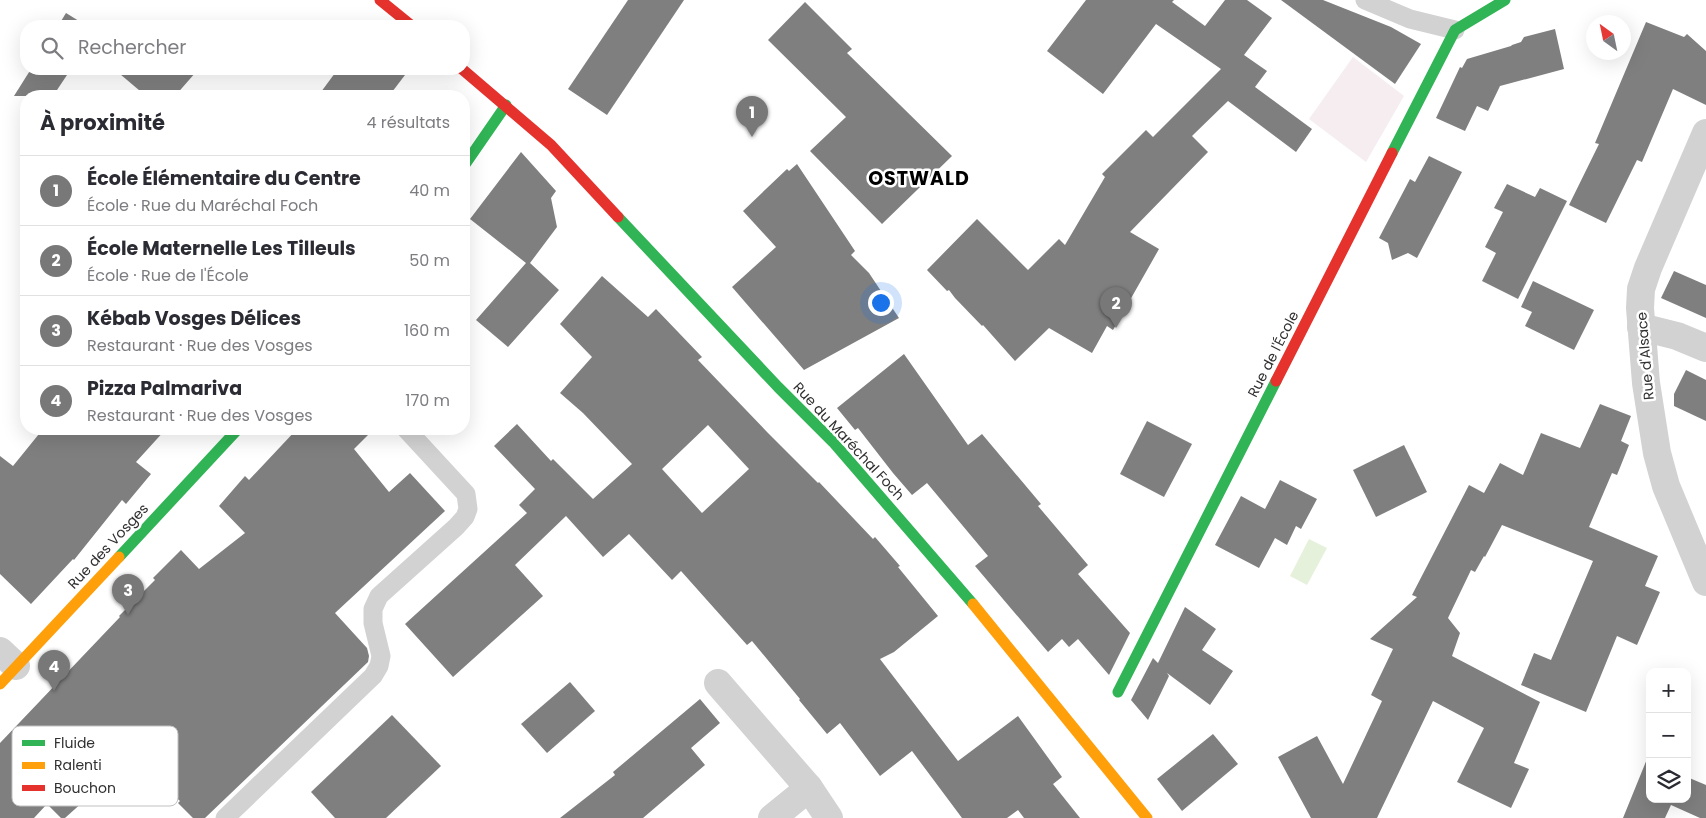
<!DOCTYPE html>
<html lang="fr">
<meta charset="utf-8">
<style>
body{margin:0;font-family:Poppins,sans-serif;background:#f7f7f7;color:#2b2b33}
.controls{position:absolute;right:15px;bottom:15px;display:grid;overflow:hidden;border-radius:10px;box-shadow:0 5px 20px #0002}
.controls button{width:45px;height:45px;display:grid;place-items:center;padding:0;border:0;border-bottom:1px solid #e1e1e2;background:#fff;color:#2b2b33;font:25px sans-serif}
.compass{position:absolute;left:1586px;top:15px;width:45px;height:45px;border-radius:50%;background:#fff;box-shadow:0 5px 20px #0002;rotate:327deg}
.you{position:absolute;left:880px;top:302px;width:18px;height:18px;margin:-12px;border:4px solid #fff;border-radius:50%;background:#1a73e8;box-shadow:0 0 0 8px #1a73e833}
.badge{display:grid;place-items:center;width:32px;height:32px;border-radius:50%;background:#787878;color:#fff;font-size:16px;font-weight:700}
.pin{position:absolute;translate:-50% -41px;filter:drop-shadow(0 1px 2px #0008)}
.pin::after{content:'';position:absolute;top:26px;width:18px;height:15px;background:inherit;clip-path:polygon(0 0,100% 0,50% 100%)}
.list{margin:0;padding:0;list-style:none}
h2{display:flex;justify-content:space-between;align-items:center;height:65px;margin:0;padding:0 20px;font-size:21px}
h2 small{font-size:16px;font-weight:400;color:#7c7c81}
.list li{display:grid;grid-template-columns:32px 1fr auto;gap:15px;align-items:center;box-sizing:border-box;height:70px;padding:0 20px;border-top:1px solid #e1e1e2}
.list b{display:block;font-size:19px;white-space:nowrap}
.list p{margin:0;font-size:16px;white-space:nowrap;color:#7c7c81}
.list em{font-size:16px;font-style:normal;color:#7c7c81}
.icon{flex:none;width:28px;height:28px;fill:none;stroke:currentColor;stroke-width:2;stroke-linecap:round;stroke-linejoin:round}
.map{position:relative;flex:none;width:1706px;height:818px;overflow:hidden}
.search{position:absolute;background:#fff;box-shadow:0 5px 20px #0002;left:20px;top:20px;width:450px;height:55px;display:flex;align-items:center;gap:12px;box-sizing:border-box;padding:0 18px;border-radius:20px;color:#7c7c81;font-size:19px}
.panel{position:absolute;background:#fff;box-shadow:0 5px 20px #0002;left:20px;top:90px;width:450px;height:345px;border-radius:20px}
.map>svg:first-child{display:block}
.green{fill:#f5edf0}
.water{fill:#e6f1db}
.building{fill:#7f7f7f;fill-rule:evenodd}
.lines{fill:none;stroke-linecap:round;stroke-linejoin:round}
.lane{stroke:#d2d2d2;stroke-width:19}
.street{stroke:#d2d2d2;stroke-width:28}
.fast{stroke:#30b455;stroke-width:11}
.slow{stroke:#ff9f0a;stroke-width:11}
.jam{stroke:#e5322d;stroke-width:11}
.labels{text-anchor:middle;dominant-baseline:central;stroke-width:5;stroke-linejoin:round;paint-order:stroke}
.street-label{font-size:14px;fill:#303030;stroke:#fff}
.district-label{font-size:19px;font-weight:bold;letter-spacing:1px;fill:#000;stroke:#fff}
.key{fill:#fff;stroke:#c1c1c1;stroke-width:1}
.key-label{font-size:14px;fill:#303030}
</style>
<div class="map">
<svg width="1706" height="818" viewBox="0 0 1706 818">
<rect width="100%" height="100%" fill="#fff"/>
<path class="green" d="M1353 57 1404 96 1366 162 1309 119Z"/>
<path class="water" d="M1309 539 1327 548 1307 585 1290 576Z"/>
<g class="building">
<path d="M628 0H684L607 115 568 89Z"/>
<path d="M1086 0H1174L1172 2 1205 26 1225 0H1247L1272 18 1244 55 1267 71 1255 87 1312 129 1296 152 1228 101 1192 136 1208 152 1130 232 1159 249 1113 330 1107 326 1092 353 1049 328 1015 361 983 325 982 326 955 298 949 290 947 291 927 270 977 219 1028 270 1059 239 1065 245 1105 177 1102 174 1146 130 1153 137 1221 69 1156 24 1103 94 1047 51Z"/>
<path d="M1281 0H1323L1391 27 1421 44 1395 84Z"/>
<path d="M805 2 852 49 847 53 952 156 882 224 810 151 846 117 768 40Z"/>
<path d="M66 13 87 26H58Z"/>
<path d="M1646 22 1684 37 1687 34 1706 51V105L1673 89 1642 162 1637 160 1606 223 1569 205 1599 144 1595 143Z"/>
<path d="M1555 29 1564 69 1500 86 1488 111 1477 106 1465 131 1436 118 1460 67 1462 68 1467 59 1511 46 1512 45 1521 42 1524 37Z"/>
<path d="M31 69H71L53 96H14Z"/>
<path d="M114 69H192L196 72 175 96H146Z"/>
<path d="M338 69H397L405 75 389 96H318Z"/>
<path d="M521 152 556 191 551 198 557 227 530 263 559 290 508 347 476 320 526 263 470 219Z"/>
<path d="M1429 156 1462 172 1417 258 1408 253 1392 260 1388 243 1379 238 1410 179 1415 182Z"/>
<path d="M797 164 855 251 851 255 869 273 899 318 804 370 732 287 776 247 743 211 787 169 789 171Z"/>
<path d="M1507 184 1535 197 1540 188 1567 201 1518 299 1482 281 1496 253 1485 247 1503 212 1494 208Z"/>
<path d="M1674 271 1706 285V318L1661 298Z"/>
<path d="M602 276 648 317 656 309 702 357 698 360 768 433 818 483 819 482 873 539 875 537 900 566 898 567 938 616 894 652 880 659 958 761 1018 716 1062 777 1053 784 1080 818H1024L1018 810 1007 818H962L912 751 880 776 840 723 827 734 799 700 800 699 752 641 747 645 681 571 672 580 629 534 603 557 566 516 515 565 543 596 453 677 405 624 527 513 519 505 535 489 494 446 517 424 551 461 553 459 593 499 632 464 583 413 560 393 592 357 560 324ZM708 425 749 469 702 513 662 469Z"/>
<path d="M1533 281 1594 310 1574 350 1525 326 1532 312 1521 307Z"/>
<path d="M904 354 968 445 982 434 1041 504 1038 506 1088 565 1078 574 1130 633 1109 675 1078 639 1069 647 1062 639 1048 652 975 566 988 556 927 483 912 495 893 473 858 428 855 430 837 408Z"/>
<path d="M1686 370 1706 380V421L1674 406V394Z"/>
<path d="M1600 404 1631 416 1621 441 1629 445 1617 475 1612 473 1589 527 1658 556 1645 586 1660 592 1637 645 1617 636 1586 712 1521 685 1534 653 1551 660 1593 561 1502 525 1485 557 1484 556 1475 572 1471 570 1448 618 1460 633 1452 656 1540 702 1514 763 1529 769 1511 808 1457 782 1484 728 1433 701 1377 818H1311L1278 757 1317 736 1343 784 1382 701 1371 695 1393 649 1370 639 1417 597 1412 595 1469 485 1484 493 1500 463 1523 475 1541 433 1580 448Z"/>
<path d="M1147 421 1192 444 1164 497 1120 474Z"/>
<path d="M43 429H166L136 462 151 474 126 504 122 500 74 560 73 559 31 604 0 574V456L13 466Z"/>
<path d="M297 429H374L354 449 389 492 410 473 445 511 335 613 367 648 369 656 368 662 205 818H193L178 803 180 801 133 757 65 818H61L47 804 34 818H0V743L120 617 119 616 155 580 153 578 181 550 199 569 245 533 219 506 245 476 249 480Z"/>
<path d="M1404 445 1427 492 1376 517 1353 470Z"/>
<path d="M1280 480 1317 499 1301 529 1296 526 1287 545 1275 538 1259 568 1215 545 1241 496 1265 509Z"/>
<path d="M1185 607 1216 629 1202 650 1233 671 1210 705 1167 673 1169 676 1148 720 1131 700 1153 658 1158 663Z"/>
<path d="M570 682 595 711 547 753 521 724Z"/>
<path d="M700 699 720 723 691 748 705 765 643 818H560L615 775 613 772Z"/>
<path d="M392 715 441 766 386 818H335L311 792Z"/>
<path d="M1213 734 1238 764 1182 811 1157 779Z"/>
<path d="M1647 759 1650 760V799H1687V777L1706 785V818H1700L1671 805 1665 818H1623Z"/>
</g>
<g class="lines">
<g class="lane">
<path d="M1365 0 1410 19 1455 30"/>
<path d="M225 818 373 676 379 666 381 656 373 623V609L379 596 456 527 465 517 468 509 466 494 406 429"/>
</g>
<g class="street">
<path d="M1706 133 1648 268 1641 289 1640 308 1646 383 1657 453 1666 486 1706 582"/>
<path d="M1641 327 1677 336 1706 348"/>
<path d="M0 651 16 666"/>
<path d="M718 683 809 788 829 818"/>
<path d="M772 818 809 788"/>
</g>
<g class="fast">
<path d="M1392 153 1455 30 1505 0"/>
<path d="M464 166 506 105"/>
<path d="M618 217 778 387 833 442 973 604"/>
<path d="M119 557 238 429"/>
<path d="M1118 692 1276 381"/>
</g>
<g class="slow">
<path d="M973 604 1147 818"/>
<path d="M0 684 119 557"/>
</g>
<g class="jam">
<path d="M380 0 412 26"/>
<path d="M462 69 551 145 618 217"/>
<path d="M1276 381 1392 153"/>
</g>
</g>
<g class="labels">
<g class="street-label">
<text transform="translate(1273 354) rotate(-63)">Rue de l'École</text>
<text transform="translate(1645 356) rotate(-95)">Rue d'Alsace</text>
<text transform="translate(849 441) rotate(47)">Rue du Maréchal Foch</text>
<text transform="translate(108 546) rotate(-47)">Rue des Vosges</text>
</g>
<g class="district-label">
<text x="919" y="178">OSTWALD</text>
</g>
</g>
<rect x="12" y="726" width="166" height="80" rx="8" class="key"/>
<rect x="22" y="740" width="23" height="6" fill="#30b455"/>
<rect x="22" y="762" width="23" height="7" fill="#ff9f0a"/>
<rect x="22" y="785" width="23" height="6" fill="#e5322d"/>
<g class="key-label">
<text x="54" y="748">Fluide</text>
<text x="54" y="770">Ralenti</text>
<text x="54" y="793">Bouchon</text>
</g>
</svg>
<div class="controls">
<button>+</button>
<button>−</button>
<button><svg class="icon" aria-label="layers" viewBox="0 0 24 24"><path d="M12 4l9 5-9 5-9-5zM3 14l9 5 9-5"/></svg></button>
</div>
<svg class="compass" viewBox="-18 -18 36 36"><path d="M0-13l5 13h-10z" fill="#e53935"/><path d="M0 13l5-13h-10z" fill="#7c7c81"/></svg>
<div class="you"></div>
<div class="pin badge" style="left:752px;top:137px">1</div>
<div class="pin badge" style="left:1116px;top:328px">2</div>
<div class="pin badge" style="left:128px;top:615px">3</div>
<div class="pin badge" style="left:54px;top:691px">4</div>
<div class="search"><svg class="icon" aria-label="search" viewBox="0 0 24 24"><circle cx="10" cy="10" r="6"/><path d="M15 15l6 6"/></svg>Rechercher</div>
<section class="panel">
<h2>À proximité<small>4 résultats</small></h2>
<ul class="list">
<li><span class="badge">1</span><div><b>École Élémentaire du Centre</b><p>École · Rue du Maréchal Foch</p></div><em>40 m</em></li>
<li><span class="badge">2</span><div><b>École Maternelle Les Tilleuls</b><p>École · Rue de l'École</p></div><em>50 m</em></li>
<li><span class="badge">3</span><div><b>Kébab Vosges Délices</b><p>Restaurant · Rue des Vosges</p></div><em>160 m</em></li>
<li><span class="badge">4</span><div><b>Pizza Palmariva</b><p>Restaurant · Rue des Vosges</p></div><em>170 m</em></li>
</ul>
</section>
</div>
